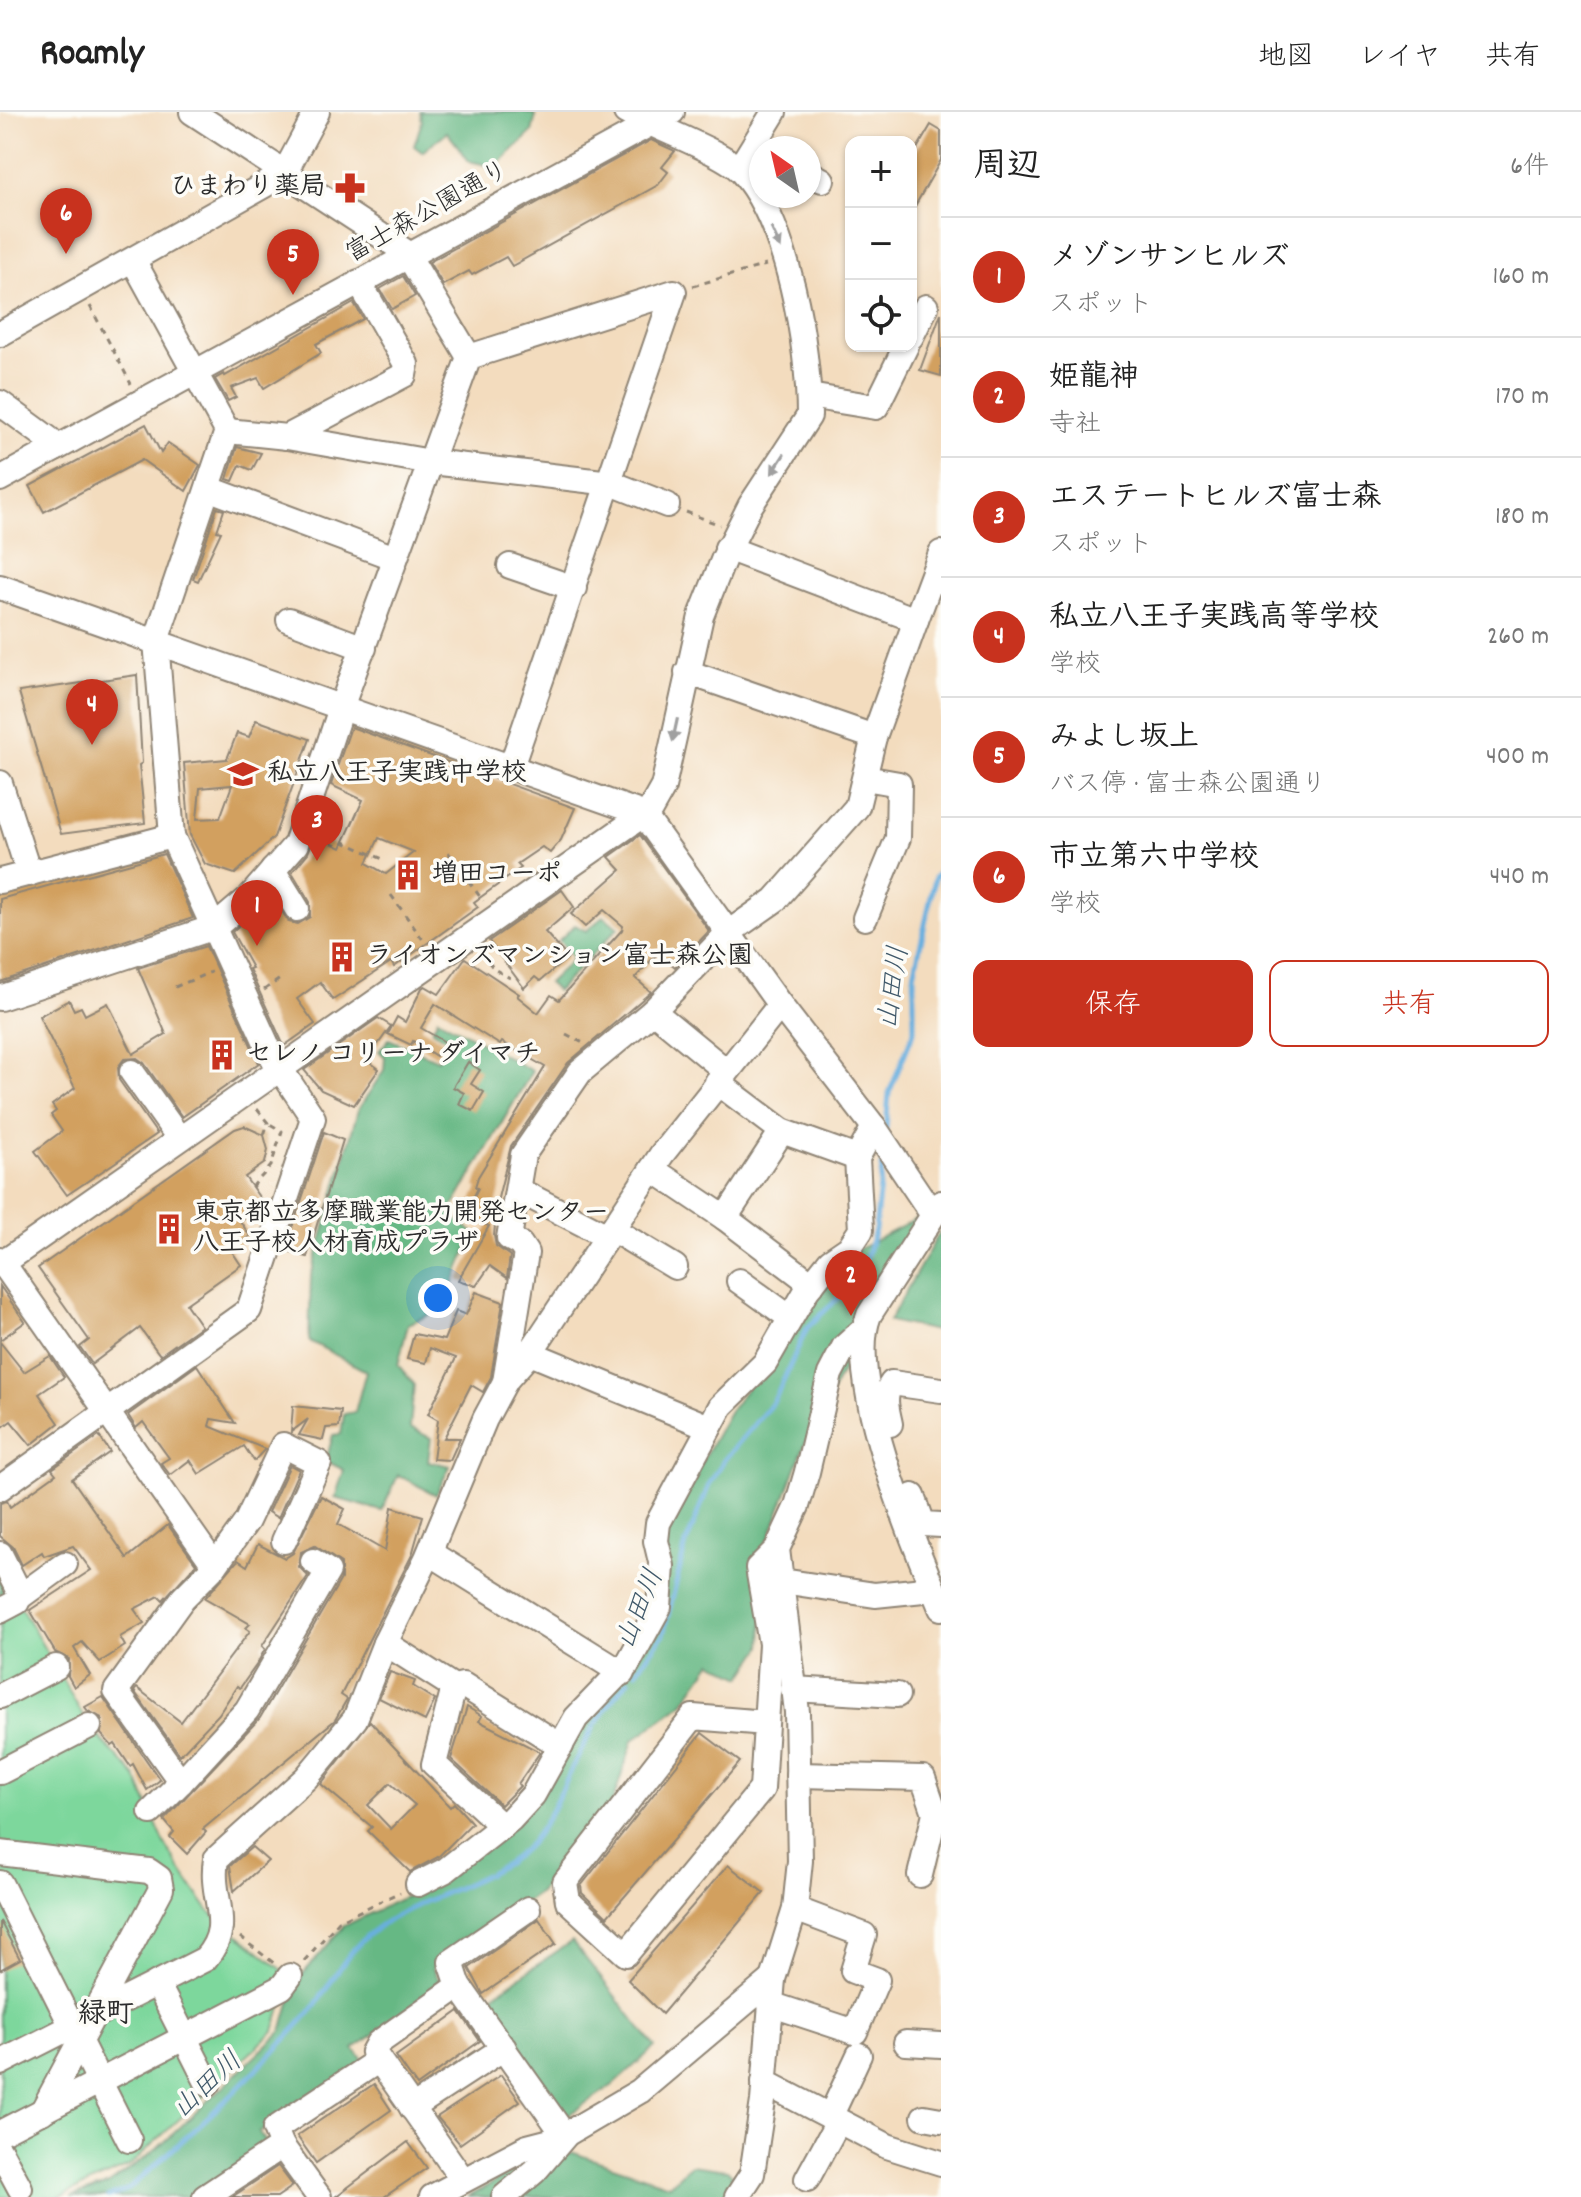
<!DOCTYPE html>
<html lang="ja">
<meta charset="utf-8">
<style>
body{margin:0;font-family:Dekko,"Klee One",sans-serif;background:#f6f6f6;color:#222}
.controls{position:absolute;right:24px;top:24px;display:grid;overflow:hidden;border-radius:16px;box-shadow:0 2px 6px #0004}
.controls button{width:72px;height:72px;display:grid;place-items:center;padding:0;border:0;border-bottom:2px solid #e0e0e0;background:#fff;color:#222;font:40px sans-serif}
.compass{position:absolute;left:749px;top:24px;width:72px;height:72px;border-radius:50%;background:#fff;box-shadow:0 2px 6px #0004;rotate:326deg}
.you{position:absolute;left:438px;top:1186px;width:28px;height:28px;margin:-20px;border:6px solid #fff;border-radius:50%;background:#1a73e8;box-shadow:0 0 0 12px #1a73e833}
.badge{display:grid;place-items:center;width:52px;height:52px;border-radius:50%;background:#c8321e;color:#fff;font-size:26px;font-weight:700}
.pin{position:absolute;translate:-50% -66px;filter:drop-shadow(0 2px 4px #0008)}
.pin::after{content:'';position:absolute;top:42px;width:28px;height:24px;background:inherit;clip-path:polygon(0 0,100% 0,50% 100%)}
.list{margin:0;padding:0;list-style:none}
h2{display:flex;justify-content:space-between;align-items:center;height:104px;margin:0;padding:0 32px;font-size:34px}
h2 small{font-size:26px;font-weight:400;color:#767676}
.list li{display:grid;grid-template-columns:52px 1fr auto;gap:24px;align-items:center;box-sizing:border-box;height:120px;padding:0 32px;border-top:2px solid #e0e0e0}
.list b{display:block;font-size:30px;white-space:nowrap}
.list p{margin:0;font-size:26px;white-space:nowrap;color:#767676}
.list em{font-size:26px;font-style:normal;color:#767676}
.actions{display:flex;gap:16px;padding:24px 32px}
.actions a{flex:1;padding:18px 0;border:2px solid #c8321e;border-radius:16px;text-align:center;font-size:28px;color:#c8321e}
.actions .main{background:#c8321e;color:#fff}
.icon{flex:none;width:44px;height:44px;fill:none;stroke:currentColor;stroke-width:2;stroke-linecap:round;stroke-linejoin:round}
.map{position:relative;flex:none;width:941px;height:2085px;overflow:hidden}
header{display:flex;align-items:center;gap:48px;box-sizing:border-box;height:112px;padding:0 40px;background:#fff;border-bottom:2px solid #e0e0e0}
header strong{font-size:38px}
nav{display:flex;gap:44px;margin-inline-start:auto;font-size:28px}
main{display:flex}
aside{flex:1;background:#fff}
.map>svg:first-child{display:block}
.green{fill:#7dd79c;stroke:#548164;stroke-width:2}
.forest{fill:#66b884;stroke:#487258;stroke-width:2}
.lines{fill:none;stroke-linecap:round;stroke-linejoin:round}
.stream{stroke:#68afdf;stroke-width:5}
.building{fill:#d2a05f;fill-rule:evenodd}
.minor-casing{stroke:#8f8474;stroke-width:28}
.path{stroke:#8f8474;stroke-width:3;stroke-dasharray:6 6;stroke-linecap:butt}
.minor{stroke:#fff;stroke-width:24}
.oneway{fill:#a0a0a0}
.labels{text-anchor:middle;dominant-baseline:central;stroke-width:7;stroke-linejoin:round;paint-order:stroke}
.poi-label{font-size:26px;font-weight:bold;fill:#2b2b2b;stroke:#fdfcf7;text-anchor:start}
.street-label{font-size:26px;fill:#2b2b2b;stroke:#fdfcf7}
.water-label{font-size:28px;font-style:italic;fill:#40596a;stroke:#fdfcf7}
.neighbourhood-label{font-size:28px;font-weight:bold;fill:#2b2b2b;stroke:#fdfcf7}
</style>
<header>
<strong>Roamly</strong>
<nav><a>地図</a><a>レイヤ</a><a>共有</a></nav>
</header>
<main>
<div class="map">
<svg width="941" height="2085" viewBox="0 0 941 2085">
<rect width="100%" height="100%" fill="#fdfcf7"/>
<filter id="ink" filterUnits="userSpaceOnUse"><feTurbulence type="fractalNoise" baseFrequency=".0125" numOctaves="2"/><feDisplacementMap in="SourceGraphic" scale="16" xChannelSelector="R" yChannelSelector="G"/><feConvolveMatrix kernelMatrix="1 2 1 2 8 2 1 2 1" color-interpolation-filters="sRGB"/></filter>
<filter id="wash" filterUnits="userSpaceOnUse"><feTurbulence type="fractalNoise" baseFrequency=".006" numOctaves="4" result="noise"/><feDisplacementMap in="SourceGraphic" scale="32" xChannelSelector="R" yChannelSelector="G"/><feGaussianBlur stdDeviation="1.8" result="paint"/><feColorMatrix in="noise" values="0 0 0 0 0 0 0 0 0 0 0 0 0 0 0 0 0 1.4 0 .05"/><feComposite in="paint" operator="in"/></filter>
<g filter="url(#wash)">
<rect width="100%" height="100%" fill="#f3dcbe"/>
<path class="green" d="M0 1449 20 1494 89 1614 136 1665 164 1730 181 1759 210 1800 290 1864 274 1919 129 2054 59 2085H0Z"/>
<g class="forest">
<path d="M420 0H526L536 3 532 20 495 55 469 49 447 20 422 40 414 34 422 9Z"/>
<path d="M604 804 618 816 557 879 548 871 573 847 559 828 575 813 586 819Z"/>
<path d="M438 906 532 959 449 1102 474 1121 443 1197 408 1212 398 1253 414 1272 410 1316 431 1326 428 1349 450 1354 436 1383 398 1363 382 1399 335 1386 344 1358 326 1349 333 1323 341 1322 344 1302 355 1300 366 1259 309 1229 311 1164 358 998 384 958 385 945 379 939 389 927 438 948 449 929 432 918Z"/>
<path d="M922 1104 804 1334 766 1436 762 1535 742 1565 712 1550 683 1591 633 1628 609 1701 538 1781 432 1856 442 1873 354 1937 365 1950 259 2020 268 2033 189 2085H71L109 2072 157 2037 282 1919 296 1870 344 1814 451 1763 647 1532 665 1416 729 1300 833 1158 859 1137Z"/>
<path d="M941 1118V1220L889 1209Z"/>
<path d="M572 1829 655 1935 613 1973 568 2003 483 1890Z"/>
<path d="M574 2041 669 2073 691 2053 727 2058 738 2067 722 2085H467L522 2055Z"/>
</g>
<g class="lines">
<g class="stream">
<path d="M886 1016 889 981 914 919V863L935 766 941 757"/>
<path d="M636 1560 663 1523 686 1432 709 1373 724 1348 774 1289 807 1216 860 1165 875 1118 883 1046"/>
<path d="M109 2085 128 2077C189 2024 249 1969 303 1908 329 1880 342 1842 374 1818 419 1783 497 1771 532 1729 556 1698 568 1661 587 1627 598 1607 614 1585 629 1568"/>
</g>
</g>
<g id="blocks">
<g class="building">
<path d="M931 13 941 19V48L911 101V47Z"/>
<path d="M651 28 675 39 662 55 668 60 658 73 512 154 506 145 472 163 469 159 443 173 429 150Z"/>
<path d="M403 164 415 184 392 197 380 177Z"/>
<path d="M354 191 363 207 316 232 321 241 264 276 258 266 231 276 236 285 228 289 215 267 224 262 225 264Z"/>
<path d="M941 201V264L920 258Z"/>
<path d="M146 312 161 341 168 331 200 353 186 379 142 348 44 400 30 374Z"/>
<path d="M237 335 261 341 252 358 240 353 233 369 227 367Z"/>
<path d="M217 396 224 398 217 419 221 420 198 469 193 467Z"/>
<path d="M137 563 142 651 139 653 145 711 61 722 19 580Z"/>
<path d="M256 608 310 627 274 725 235 762 205 752 190 723 184 651 227 647 237 621 249 625ZM232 673 220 706 197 707 200 676Z"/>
<path d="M351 615 575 696 561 728 550 741 542 735 517 752 521 756 474 790 478 795 394 855 391 850 333 888 320 870 297 887 315 912 284 934 249 857 252 856 232 820 271 783 289 810 298 812 310 805V790L292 760 308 741 315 723 341 736 363 688 331 673ZM379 726 414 740 386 762 367 751Z"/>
<path d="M640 723 709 819 675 855 658 841 635 866 651 880 568 951 511 1034 497 1090 494 1124 496 1134 510 1144 507 1166 490 1154 476 1174 458 1168 489 1114 464 1104 478 1076 475 1075 478 1065 545 955 502 930 500 933 435 892 421 916 445 930 436 944 413 929 411 933 388 922 397 905 405 910 422 876 425 874 439 882 465 846 519 882 517 884 538 901 551 883 559 888 622 818 623 814 604 798 585 815 571 802 621 758 609 745Z"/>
<path d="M164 742 193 806 0 870V787Z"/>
<path d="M562 778 574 795 545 820 568 846 540 869 535 865 524 876 489 829Z"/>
<path d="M206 834 259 951 182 1005 144 951 137 946 124 947 118 955 119 968 157 1022 67 1083 35 1039 62 1019 51 1003 56 999 52 993 75 976 39 904 69 888 74 898 81 895 85 903 108 891 133 942 166 922 138 856Z"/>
<path d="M378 906 391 914 367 948 379 957 354 993 321 978 304 958Z"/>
<path d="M468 950 480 958 471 972 484 980 473 999 459 992 464 981 453 975Z"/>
<path d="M244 1014 264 1023 268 1038 265 1051 245 1065 264 1092 240 1109 250 1124 231 1138 241 1153 186 1192 201 1214 160 1243 140 1216 92 1252 80 1235 89 1228 38 1156 235 1017Z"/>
<path d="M324 1020 343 1028 307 1145 285 1138Z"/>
<path d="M0 1174 25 1210 0 1228Z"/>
<path d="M476 1180 503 1190 491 1265 483 1280 471 1273 444 1326H460L450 1348 433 1347 438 1308 428 1302 456 1246 430 1236 426 1251 407 1247 414 1222 444 1228 456 1199 466 1203Z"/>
<path d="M0 1230 24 1260 50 1244 64 1265 39 1282 59 1311 31 1333 11 1309 0 1317Z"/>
<path d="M197 1253 235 1311 211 1307 209 1314 265 1337 254 1349 244 1334 199 1362 190 1348 170 1363 161 1351 169 1346 143 1310 136 1316 128 1303Z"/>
<path d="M293 1294 341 1299 339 1315 326 1316 323 1328 299 1323 308 1307 291 1320Z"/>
<path d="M99 1324 110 1340 72 1367 127 1446 168 1413 196 1452 163 1488 159 1484 134 1497 144 1511 120 1525 125 1534 100 1550 82 1530 74 1536 90 1563 74 1575 68 1564 69 1547 55 1540 30 1498 91 1458 73 1434 44 1444 42 1440 22 1453 13 1435 0 1424V1391L7 1389 10 1395 56 1362 52 1357Z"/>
<path d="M290 1353 299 1358 278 1406 268 1400Z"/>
<path d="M321 1384 345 1397 338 1412 385 1439 392 1395 423 1404 412 1443 341 1583 347 1587 335 1608 203 1717 206 1720 187 1742 170 1725 174 1720 164 1708 260 1606 341 1467V1451L315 1434 301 1440 299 1455 308 1464 262 1534 265 1537 257 1552 240 1576 237 1574 219 1602 180 1643 134 1579 137 1576 181 1610 250 1519 246 1516 250 1512 205 1486 238 1448 247 1454 258 1432 285 1446 293 1441Z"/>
<path d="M390 1560 415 1569 413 1574 435 1588 425 1609 379 1586Z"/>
<path d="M103 1585 160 1668 147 1678 133 1652 130 1654 115 1632 112 1634 101 1622 102 1606 88 1599 85 1595Z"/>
<path d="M467 1595 482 1604 479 1609 540 1640 518 1672 520 1674 501 1693 451 1647Z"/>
<path d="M370 1609 450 1695 454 1691 472 1711 438 1745 410 1760 368 1719 372 1715 321 1672ZM390 1671 415 1693 391 1717 368 1693Z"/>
<path d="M702 1621 740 1650 607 1805 582 1781 581 1774Z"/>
<path d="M252 1735 268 1749 234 1779 230 1754Z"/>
<path d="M728 1753 764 1781 662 1902 628 1868Z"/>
<path d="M539 1807 556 1832 483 1882 469 1856Z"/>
<path d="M0 1809 20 1847 0 1858Z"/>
<path d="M459 1899 480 1929 417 1974 396 1944Z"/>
<path d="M501 1963 520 1989 460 2032 437 2005Z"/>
<path d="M374 1972 391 1998 316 2051 297 2024Z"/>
<path d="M408 2030 427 2056 384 2085H335Z"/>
<path d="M278 2054 293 2074 277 2085H232Z"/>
</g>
</g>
</g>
<g filter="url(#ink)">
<use href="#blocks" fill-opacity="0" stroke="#8f8474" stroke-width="2"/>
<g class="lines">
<g class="minor-casing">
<g id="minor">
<path d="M192 0 406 140 469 245"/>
<path d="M739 57 774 0"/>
<path d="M809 61 822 68"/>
<path d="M0 222 284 62 317 0"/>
<path d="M911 225 926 195"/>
<path d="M469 245 674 180 512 652"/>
<path d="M809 284 876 295 906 234"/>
<path d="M0 291 49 327 55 337"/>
<path d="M227 319 287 325 431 350 611 371 667 393"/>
<path d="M287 325 404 263 406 252 359 170"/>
<path d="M0 367 672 0"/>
<path d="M210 377 395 446"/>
<path d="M727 436 916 508 941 441"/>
<path d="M510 454 574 476"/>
<path d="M0 475 643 702 780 893 874 1015 933 1103"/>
<path d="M289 508 364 536"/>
<path d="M687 560 874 625"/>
<path d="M865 666 899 672 898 726 865 806"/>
<path d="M0 671 29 762"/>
<path d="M273 758 297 797"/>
<path d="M0 769 172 724"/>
<path d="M0 886 215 815 249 786 296 732 342 593 469 245"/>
<path d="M726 959 653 899 728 821 775 788 857 695 874 625 916 508"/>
<path d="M132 960 179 1026"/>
<path d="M717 970 782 1019 857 1046"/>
<path d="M782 1019 725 1106 812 1172"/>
<path d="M652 1057 725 1106"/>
<path d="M518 1078 607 1124"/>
<path d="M941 1091 869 1203C844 1267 914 1432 941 1496"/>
<path d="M612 1117 675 1155"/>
<path d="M0 1147 215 1454 183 1486 116 1579 181 1670 247 1598 328 1459 313 1449"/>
<path d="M0 1153 650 698 663 675 701 504 724 446 750 394 809 304C809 235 788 111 741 59 723 40 652 14 626 0"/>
<path d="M739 1169 789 1205"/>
<path d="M530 1241 709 1315"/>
<path d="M505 1270 526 1141 520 1132 509 1126 523 1043 580 960 653 899"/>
<path d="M890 1312C887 1297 882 1284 892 1271L941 1278"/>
<path d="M0 1376 249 1198 313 1006 273 946 172 724 156 529 227 319 133 148"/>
<path d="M913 1384 923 1412 941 1413"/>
<path d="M430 1441 622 1561"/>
<path d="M0 1442 21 1484 65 1452"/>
<path d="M215 1454 247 1409 283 1333 319 1351 284 1429"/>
<path d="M782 1469 875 1483 933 1477"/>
<path d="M0 1499 17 1490"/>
<path d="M385 1531 454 1575 463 1573 561 1634"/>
<path d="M454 1575 434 1652 502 1714"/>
<path d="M793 1577 897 1583"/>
<path d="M0 1584 56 1555"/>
<path d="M766 1611 693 1605 565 1770 568 1789 626 1842 762 1677 771 1532 758 1456 777 1437"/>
<path d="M0 1660 89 1614"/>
<path d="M798 1663 923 1666 935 1701 920 1763"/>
<path d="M151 1700 181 1670"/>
<path d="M0 1741 149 1759 159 1766 161 1777 42 2000"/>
<path d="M0 1771 129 2028"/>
<path d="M418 1772 446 1758 511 1707 533 1683 576 1606 627 1553 659 1495 662 1454 656 1429 658 1411 721 1294 765 1251 807 1178 830 1149 849 1136 861 1118 857 1046 874 1015"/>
<path d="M157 1871 208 1972"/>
<path d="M459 1874 451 1850 528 1797"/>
<path d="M770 1892 855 1920 877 1868 853 1859 864 1823 795 1797"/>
<path d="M906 1931 941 1933"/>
<path d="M379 1948 373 1940 378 1931 459 1874 565 2024 535 2059 504 2085"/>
<path d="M0 1951 205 1847C236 1812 209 1788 216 1747L306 1666 355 1607 385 1531 427 1446 485 1307 506 1268 530 1241 662 1042 780 893"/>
<path d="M764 1970 887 2034 941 2051"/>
<path d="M412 1996 504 1936"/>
<path d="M830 2005 859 1943"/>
<path d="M924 2005 941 2008"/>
<path d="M0 2021 282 1875 290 1864"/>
<path d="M0 2039 20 2076"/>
<path d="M807 2067 838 2010"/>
<path d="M205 2085 282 2034"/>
<path d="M319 2085 282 2034 275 2017 379 1948 463 2068"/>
<path d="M432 2085 527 2035 558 2027 640 1979 773 1867"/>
<path d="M737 2085 752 2062 763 1989 773 1867 795 1797 800 1749 797 1600 777 1437 797 1394 807 1360 830 1262 844 1235 864 1217"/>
</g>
</g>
<g class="path">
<path d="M693 174 766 153"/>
<path d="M90 194 131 272"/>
<path d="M686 400 720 413"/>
<path d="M321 720 385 748"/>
<path d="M448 740 483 789"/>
<path d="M391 783 426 832"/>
<path d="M481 840 494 857 510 866"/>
<path d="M175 875 211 860"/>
<path d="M264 878 280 867"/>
<path d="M566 922 585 932"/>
<path d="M257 997 268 1011 264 1023"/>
<path d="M252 1075 271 1054 282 1019 268 1011"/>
<path d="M240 1825 275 1852"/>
<path d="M304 1849 339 1809 400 1780"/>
</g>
<use href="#minor" class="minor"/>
</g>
<defs><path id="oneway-solid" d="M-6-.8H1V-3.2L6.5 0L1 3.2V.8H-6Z" transform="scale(2)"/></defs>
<g class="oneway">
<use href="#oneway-solid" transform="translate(776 126) rotate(65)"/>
<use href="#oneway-solid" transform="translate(778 352) rotate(123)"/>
<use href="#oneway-solid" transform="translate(675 618) rotate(102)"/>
</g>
</g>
<defs>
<g id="pharmacy-bare" transform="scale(2.4)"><path d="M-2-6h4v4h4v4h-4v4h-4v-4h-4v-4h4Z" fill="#c8321e" stroke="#fdfcf7" stroke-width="2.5" paint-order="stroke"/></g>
<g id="school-bare" transform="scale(2.4)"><path d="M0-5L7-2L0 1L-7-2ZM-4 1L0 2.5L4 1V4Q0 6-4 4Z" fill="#c8321e" stroke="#fdfcf7" stroke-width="2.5" paint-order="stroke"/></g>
<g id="building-bare" transform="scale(2.4)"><path d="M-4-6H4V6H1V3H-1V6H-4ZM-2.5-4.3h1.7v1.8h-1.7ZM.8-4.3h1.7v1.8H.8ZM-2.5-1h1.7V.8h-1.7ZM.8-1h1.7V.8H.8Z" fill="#c8321e" stroke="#fdfcf7" stroke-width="2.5" paint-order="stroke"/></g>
</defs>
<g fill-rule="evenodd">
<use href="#pharmacy-bare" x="350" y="76"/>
<use href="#school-bare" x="243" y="662"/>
<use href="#building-bare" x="408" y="763"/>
<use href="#building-bare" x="342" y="845"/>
<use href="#building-bare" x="222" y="943"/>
<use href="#building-bare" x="169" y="1117"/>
</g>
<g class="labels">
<g class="poi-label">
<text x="326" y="76" text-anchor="end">ひまわり薬局</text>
<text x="267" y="662">私立八王子実践中学校</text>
<text x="432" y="763">増田コーポ</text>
<text x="366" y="845">ライオンズマンション富士森公園</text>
<text x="246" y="943">セレノ コリーナ ダイマチ</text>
<text x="193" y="1102">東京都立多摩職業能力開発センター<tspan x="193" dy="30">八王子校人材育成プラザ</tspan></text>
</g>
<g class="street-label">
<text transform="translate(428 101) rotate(-29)">富士森公園通り</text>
</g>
<g class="water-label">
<text transform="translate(896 876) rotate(-82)">山田川</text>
<text transform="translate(642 1498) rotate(-68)">山田川</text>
<text transform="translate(209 1975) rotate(-43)">山田川</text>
</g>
<g class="neighbourhood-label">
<text x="106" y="1904">緑町</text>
</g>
</g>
</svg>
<div class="controls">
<button>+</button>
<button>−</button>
<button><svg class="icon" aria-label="locate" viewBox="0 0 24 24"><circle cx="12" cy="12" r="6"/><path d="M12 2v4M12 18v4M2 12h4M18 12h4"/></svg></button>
</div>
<svg class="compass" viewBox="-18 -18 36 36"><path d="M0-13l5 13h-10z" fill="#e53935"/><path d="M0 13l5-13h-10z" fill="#767676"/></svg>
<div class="you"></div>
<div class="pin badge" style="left:257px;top:834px">1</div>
<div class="pin badge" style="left:851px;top:1204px">2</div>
<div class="pin badge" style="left:317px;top:749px">3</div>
<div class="pin badge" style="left:92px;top:633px">4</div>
<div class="pin badge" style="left:293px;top:183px">5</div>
<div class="pin badge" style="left:66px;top:142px">6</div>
</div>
<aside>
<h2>周辺<small>6件</small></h2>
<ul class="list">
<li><span class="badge">1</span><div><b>メゾンサンヒルズ</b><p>スポット</p></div><em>160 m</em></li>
<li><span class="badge">2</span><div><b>姫龍神</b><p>寺社</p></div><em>170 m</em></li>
<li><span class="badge">3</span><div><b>エステートヒルズ富士森</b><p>スポット</p></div><em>180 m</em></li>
<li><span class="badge">4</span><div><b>私立八王子実践高等学校</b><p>学校</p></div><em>260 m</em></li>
<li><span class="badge">5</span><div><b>みよし坂上</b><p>バス停 · 富士森公園通り</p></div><em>400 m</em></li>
<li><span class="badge">6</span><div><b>市立第六中学校</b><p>学校</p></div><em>440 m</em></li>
</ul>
<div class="actions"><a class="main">保存</a><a>共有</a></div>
</aside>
</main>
